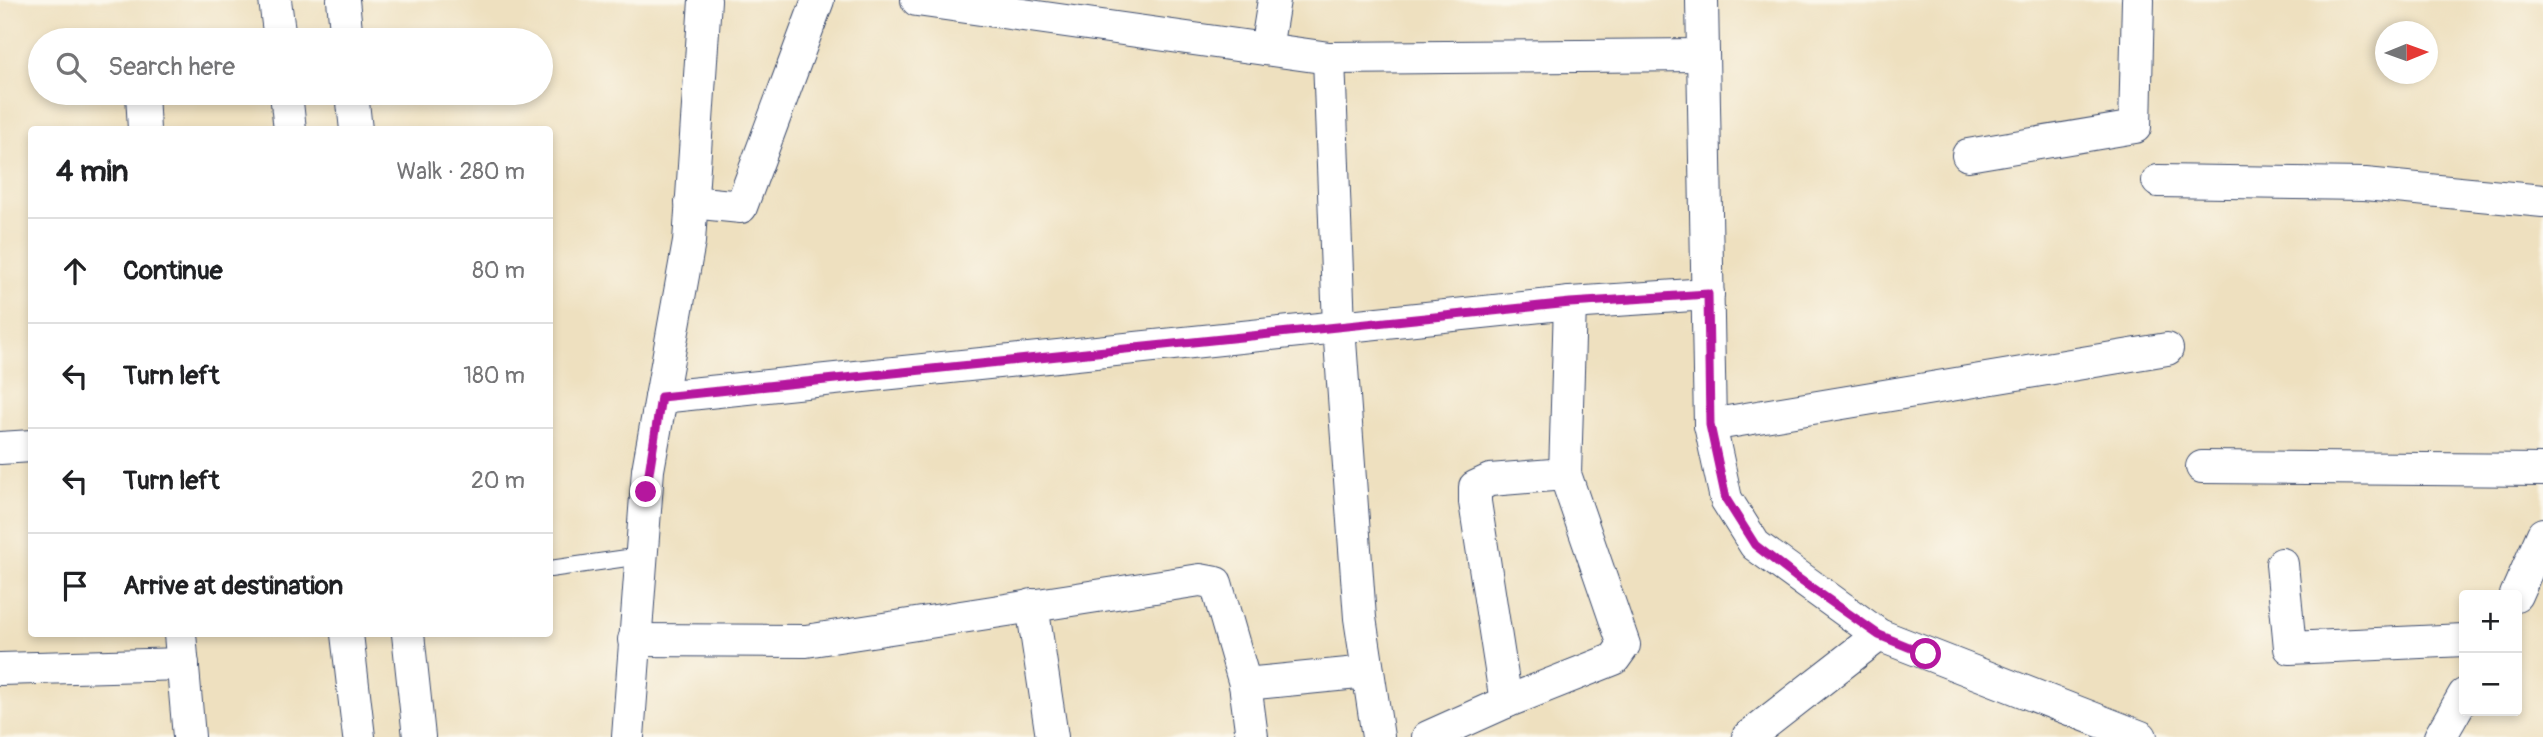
<!DOCTYPE html>
<meta charset="utf-8">
<style>
body{margin:0;font-family:Pangolin,sans-serif;background:#f6f6f6;color:#202124}
.controls{position:absolute;right:21px;bottom:21px;display:grid;overflow:hidden;border-radius:7px;box-shadow:0 4px 10px #0003}
.controls button{width:63px;height:63px;display:grid;place-items:center;padding:0;border:0;border-bottom:2px solid #e0e0e0;background:#fff;color:#202124;font:35px sans-serif}
.compass{position:absolute;left:2375px;top:21px;width:63px;height:63px;border-radius:50%;background:#fff;box-shadow:0 4px 10px #0003;rotate:89deg}
.stop{position:absolute;width:21px;height:21px;margin:-16px;border:5px solid #b5179e;border-radius:50%;background:#fff}
.stop.end{background:#b5179e;border-color:#fff;box-shadow:0 2px 7px #0008}
.list{margin:0;padding:0;list-style:none}
h2{display:flex;justify-content:space-between;align-items:center;height:91px;margin:0;padding:0 28px;font-size:30px}
h2 small{font-size:23px;font-weight:400;color:#757577}
.list li{display:grid;grid-template-columns:46px 1fr auto;gap:21px;align-items:center;box-sizing:border-box;height:105px;padding:0 28px;border-top:2px solid #e0e0e0}
.list b{display:block;font-size:26px;white-space:nowrap}
.list em{font-size:23px;font-style:normal;color:#757577}
.icon{flex:none;width:38px;height:38px;fill:none;stroke:currentColor;stroke-width:2;stroke-linecap:round;stroke-linejoin:round}
.map{position:relative;flex:none;width:2543px;height:737px;overflow:hidden}
.search{position:absolute;background:#fff;box-shadow:0 4px 10px #0003;left:28px;top:28px;width:525px;height:77px;display:flex;align-items:center;gap:18px;box-sizing:border-box;padding:0 24px;border-radius:38px;color:#757577;font-size:26px}
.panel{position:absolute;background:#fff;box-shadow:0 4px 10px #0003;left:28px;top:126px;width:525px;height:511px;border-radius:7px}
.map>svg:first-child{display:block}
.lines{fill:none;stroke-linecap:round;stroke-linejoin:round}
.service-casing{stroke:#3b4a6d;stroke-width:18}
.minor-casing{stroke:#3b4a6d;stroke-width:34}
.service{stroke:#fff;stroke-width:16}
.minor{stroke:#fff;stroke-width:32}
.route{stroke:#b5179e;stroke-width:9}
</style>
<div class="map">
<svg width="2543" height="737" viewBox="0 0 2543 737">
<rect width="100%" height="100%" fill="#fbf7ec"/>
<filter id="ink" filterUnits="userSpaceOnUse"><feTurbulence type="fractalNoise" baseFrequency=".0143" numOctaves="2"/><feDisplacementMap in="SourceGraphic" scale="14" xChannelSelector="R" yChannelSelector="G"/><feConvolveMatrix kernelMatrix="1 2 1 2 8 2 1 2 1" color-interpolation-filters="sRGB"/></filter>
<filter id="wash" filterUnits="userSpaceOnUse"><feTurbulence type="fractalNoise" baseFrequency=".00686" numOctaves="4" result="noise"/><feDisplacementMap in="SourceGraphic" scale="28" xChannelSelector="R" yChannelSelector="G"/><feGaussianBlur stdDeviation="1.57" result="paint"/><feColorMatrix in="noise" values="0 0 0 0 0 0 0 0 0 0 0 0 0 0 0 0 0 1.4 0 .05"/><feComposite in="paint" operator="in"/></filter>
<g filter="url(#wash)">
<rect width="100%" height="100%" fill="#eee0bf"/>
</g>
<g filter="url(#ink)">
<g class="lines">
<g class="service-casing">
<path id="service" d="M550 569 641 556"/>
</g>
<g class="minor-casing">
<g id="minor">
<path d="M275 0 280 40"/>
<path d="M343 0 347 40"/>
<path d="M917 0 1329 58 1703 55"/>
<path d="M1702 0 1710 425 1726 499 1755 545 1879 635 2141 737"/>
<path d="M1266 49 1274 0"/>
<path d="M1329 58 1339 327 1360 618 1378 737"/>
<path d="M142 93 144 130"/>
<path d="M286 93 290 130"/>
<path d="M352 93 356 130"/>
<path d="M1968 155 2135 127 2138 0"/>
<path d="M2158 181 2365 184 2543 201"/>
<path d="M691 202 741 207 818 0"/>
<path d="M661 397 1570 303 1708 294"/>
<path d="M1710 425 2167 349"/>
<path d="M0 448 32 446"/>
<path d="M2202 467 2543 470"/>
<path d="M2282 564 2290 648 2464 640"/>
<path d="M2516 595 2543 534"/>
<path d="M1032 605 1052 737"/>
<path d="M180 634 189 737"/>
<path d="M347 634 359 737"/>
<path d="M408 634 419 737"/>
<path d="M634 640 806 641 1200 580 1216 583 1245 684 1252 737"/>
<path d="M0 669 183 664"/>
<path d="M1245 684 1368 672"/>
<path d="M1506 702 1475 502V487L1490 480 1565 474"/>
<path d="M628 737 648 470 689 242 705 0"/>
<path d="M1428 737 1506 702 1614 659 1624 645 1565 474 1570 303"/>
<path d="M1748 737 1879 635"/>
<path d="M2440 737 2464 695"/>
</g>
</g>
<use href="#service" class="service"/>
<use href="#minor" class="minor"/>
</g>
</g>
<g class="lines" filter="url(#ink)">
<path class="route" d="M646 492 661 397 1570 303 1708 294 1710 425 1726 499 1755 545 1796 577 1879 635 1926 654"/>
</g>
</svg>
<div class="controls">
<button>+</button>
<button>−</button>
</div>
<svg class="compass" viewBox="-18 -18 36 36"><path d="M0-13l5 13h-10z" fill="#e53935"/><path d="M0 13l5-13h-10z" fill="#757577"/></svg>
<div class="stop" style="left:1926px;top:654px"></div>
<div class="stop end" style="left:646px;top:492px"></div>
<div class="search"><svg class="icon" aria-label="search" viewBox="0 0 24 24"><circle cx="10" cy="10" r="6"/><path d="M15 15l6 6"/></svg>Search here</div>
<section class="panel">
<h2>4 min<small>Walk · 280 m</small></h2>
<ul class="list">
<li><svg class="icon" aria-label="ahead" viewBox="0 0 24 24"><path d="M12 20V5M6 11l6-6 6 6"/></svg><div><b>Continue</b></div><em>80 m</em></li>
<li><svg class="icon" aria-label="left" viewBox="0 0 24 24"><path d="M17 20v-9H6M10 6l-5 5 5 5"/></svg><div><b>Turn left</b></div><em>180 m</em></li>
<li><svg class="icon" aria-label="left" viewBox="0 0 24 24"><path d="M17 20v-9H6M10 6l-5 5 5 5"/></svg><div><b>Turn left</b></div><em>20 m</em></li>
<li><svg class="icon" aria-label="arrive" viewBox="0 0 24 24"><path d="M6 21V4h12l-3 4 3 4H6"/></svg><div><b>Arrive at destination</b></div></li>
</ul>
</section>
</div>
